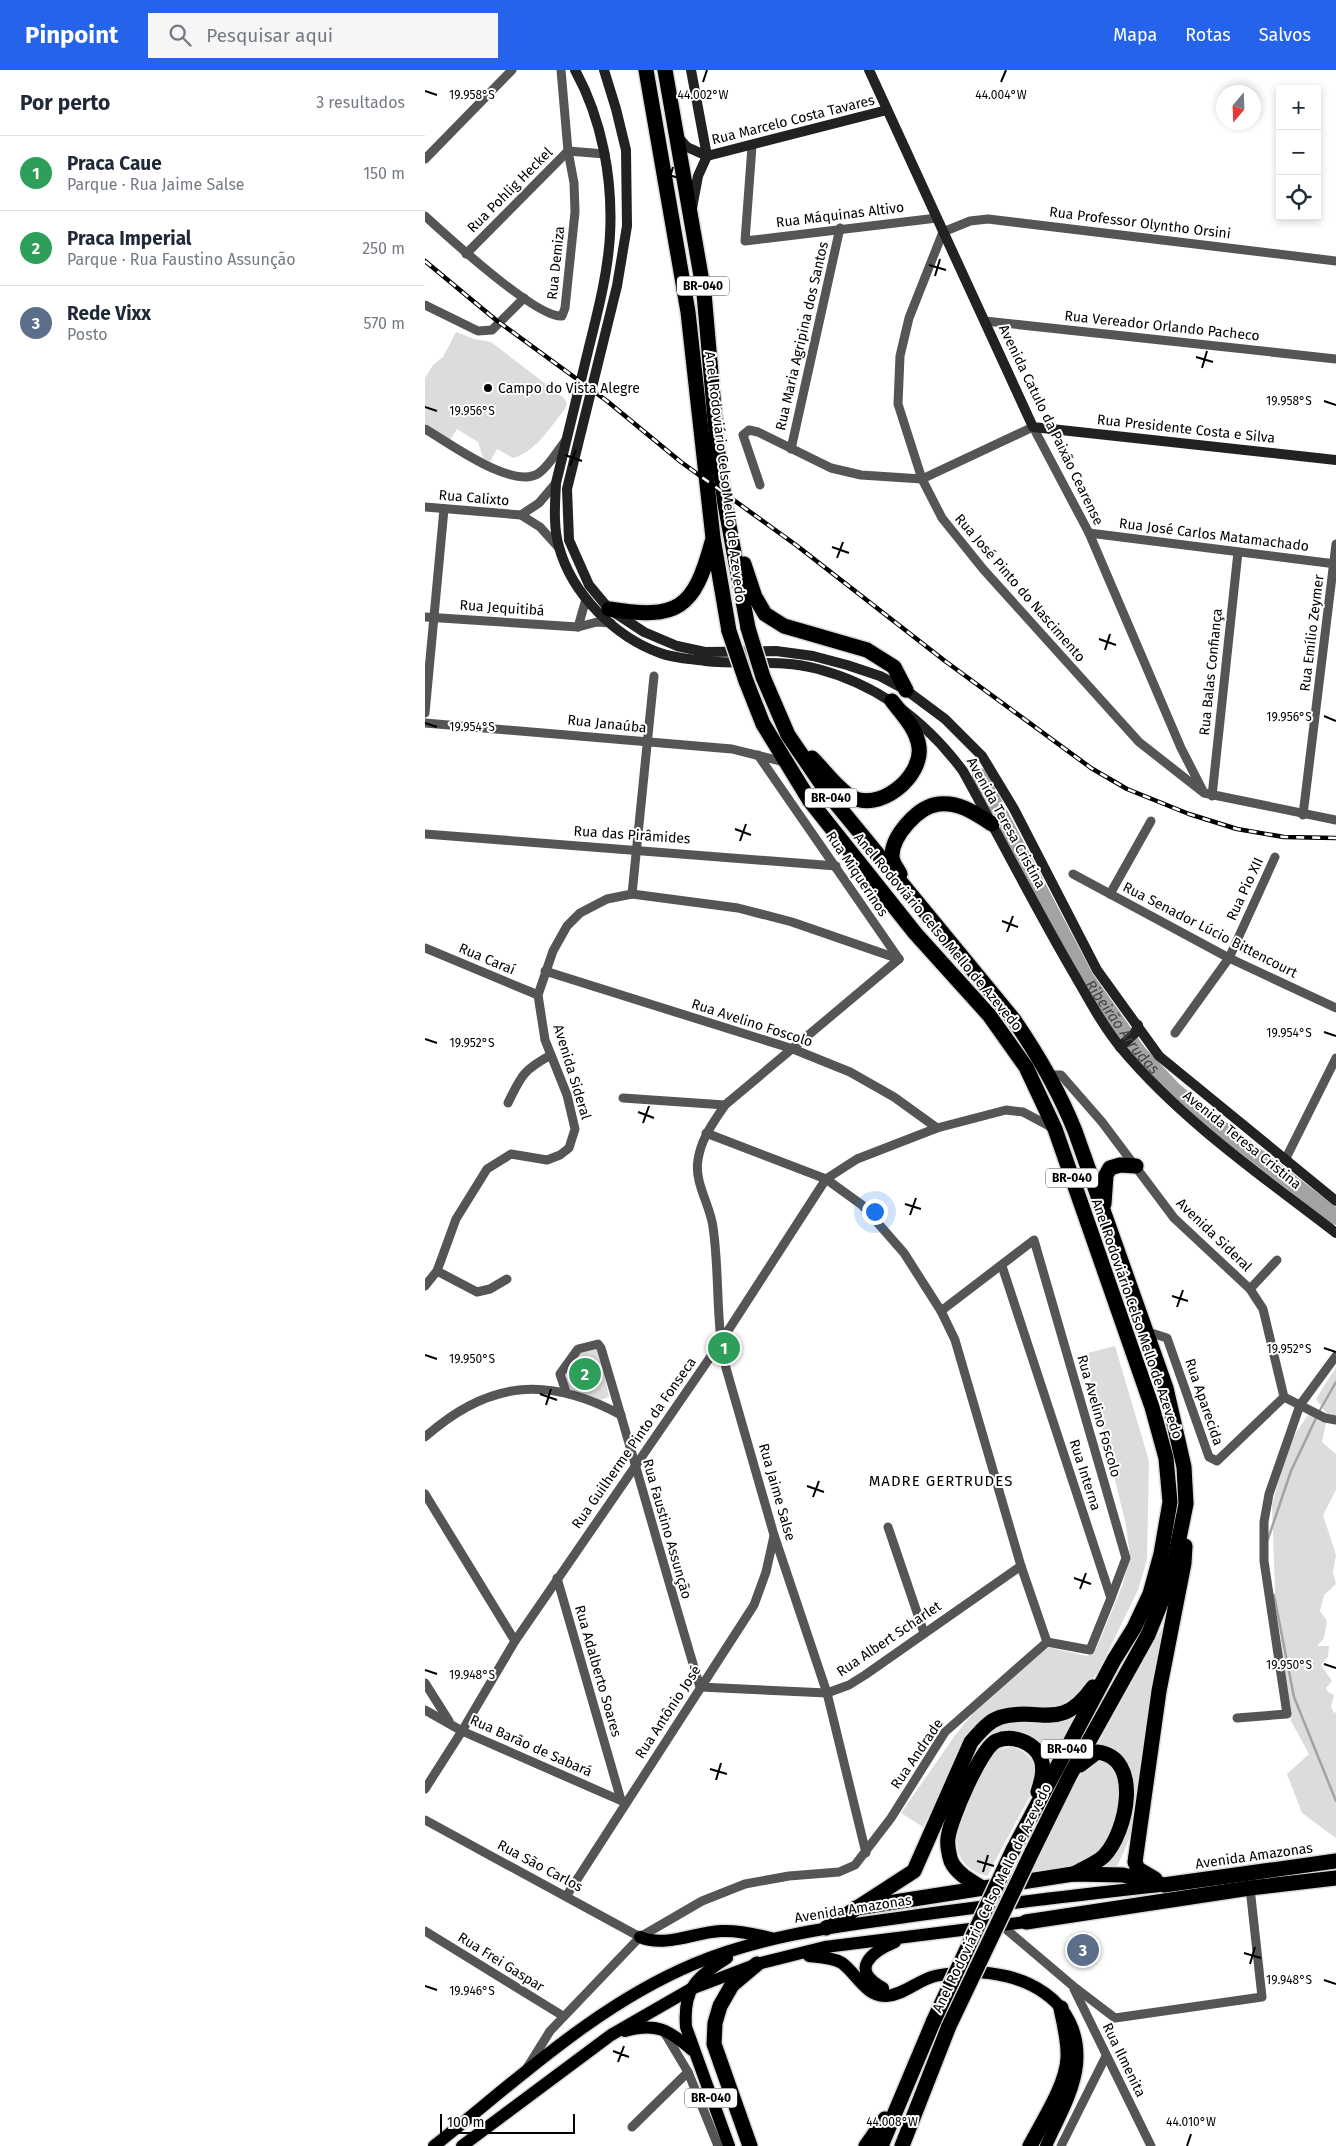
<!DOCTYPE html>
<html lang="pt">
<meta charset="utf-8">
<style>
body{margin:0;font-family:"Fira Sans",sans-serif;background:#f6f6f7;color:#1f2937}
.controls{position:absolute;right:15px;top:15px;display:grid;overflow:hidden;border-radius:0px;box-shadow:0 2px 8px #0003}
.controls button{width:45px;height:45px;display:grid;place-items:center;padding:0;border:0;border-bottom:1px solid #e0e1e3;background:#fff;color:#1f2937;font:25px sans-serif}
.compass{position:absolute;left:791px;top:15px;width:45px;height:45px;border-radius:50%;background:#fff;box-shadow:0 2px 8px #0003;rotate:199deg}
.scale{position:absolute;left:15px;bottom:12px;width:135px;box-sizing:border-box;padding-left:5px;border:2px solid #000;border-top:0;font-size:14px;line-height:18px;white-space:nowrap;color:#000;-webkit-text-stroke:4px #fff;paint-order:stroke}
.you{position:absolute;left:449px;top:1141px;width:18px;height:18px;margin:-12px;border:4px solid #fff;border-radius:50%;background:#1a73e8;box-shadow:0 0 0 8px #1a73e833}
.badge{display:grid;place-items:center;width:32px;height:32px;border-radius:50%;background:#2563eb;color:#fff;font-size:16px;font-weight:700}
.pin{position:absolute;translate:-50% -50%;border:2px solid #fff;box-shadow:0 1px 5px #0006}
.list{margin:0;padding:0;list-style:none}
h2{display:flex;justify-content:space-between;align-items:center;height:65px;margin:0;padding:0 20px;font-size:21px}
h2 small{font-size:16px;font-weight:400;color:#747a83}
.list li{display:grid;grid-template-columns:32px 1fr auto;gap:15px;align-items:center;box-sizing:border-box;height:75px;padding:0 20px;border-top:1px solid #e0e1e3}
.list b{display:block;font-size:19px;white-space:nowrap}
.list p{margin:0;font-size:16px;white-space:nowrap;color:#747a83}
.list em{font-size:16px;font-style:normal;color:#747a83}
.icon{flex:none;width:28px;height:28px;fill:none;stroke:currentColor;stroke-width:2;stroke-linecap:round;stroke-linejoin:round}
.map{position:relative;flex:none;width:911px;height:2076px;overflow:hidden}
header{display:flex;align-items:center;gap:30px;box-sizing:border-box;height:70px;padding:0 25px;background:#2563eb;color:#fff}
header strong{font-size:24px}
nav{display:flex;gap:28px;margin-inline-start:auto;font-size:18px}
.search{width:350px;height:45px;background:#f6f6f7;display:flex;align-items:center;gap:12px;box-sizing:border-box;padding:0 18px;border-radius:0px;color:#747a83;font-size:19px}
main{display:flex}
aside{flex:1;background:#fff}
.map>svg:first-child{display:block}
.green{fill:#dcdcdc}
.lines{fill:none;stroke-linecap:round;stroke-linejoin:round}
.stream{stroke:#a3a3a3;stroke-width:2.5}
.river{stroke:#a3a3a3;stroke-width:16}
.primary-casing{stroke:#dbdbdb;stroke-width:15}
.highway-casing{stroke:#dbdbdb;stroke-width:18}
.street{stroke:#555;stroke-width:9}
.secondary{stroke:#222;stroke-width:10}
.primary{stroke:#000;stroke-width:12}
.highway{stroke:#000;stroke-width:15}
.rail-casing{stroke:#000;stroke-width:4.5}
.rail{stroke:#fff;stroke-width:2.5;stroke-dasharray:8;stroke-linecap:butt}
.highway-bridge-casing{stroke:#dbdbdb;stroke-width:18;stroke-linecap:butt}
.highway-bridge{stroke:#000;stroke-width:15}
.ticks{fill:none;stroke:#000;stroke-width:2}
.poi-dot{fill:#000;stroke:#fff;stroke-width:2}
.labels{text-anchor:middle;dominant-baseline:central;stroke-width:4;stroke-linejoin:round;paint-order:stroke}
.shield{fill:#fff;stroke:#4c4c4c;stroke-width:1}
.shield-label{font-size:12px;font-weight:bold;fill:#000}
.street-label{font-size:14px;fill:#000;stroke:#fff}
.poi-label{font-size:14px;fill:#000;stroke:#fff;text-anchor:start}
.water-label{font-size:15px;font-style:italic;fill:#444;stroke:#fff}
.neighbourhood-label{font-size:15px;letter-spacing:1px;fill:#000;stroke:#fff}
.ticks-label{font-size:12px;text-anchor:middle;fill:#000;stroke:#fff;stroke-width:4;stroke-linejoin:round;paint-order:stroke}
</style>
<header>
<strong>Pinpoint</strong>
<div class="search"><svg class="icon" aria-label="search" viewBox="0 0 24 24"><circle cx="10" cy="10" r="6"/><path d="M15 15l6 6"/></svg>Pesquisar aqui</div>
<nav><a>Mapa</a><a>Rotas</a><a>Salvos</a></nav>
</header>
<main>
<aside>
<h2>Por perto<small>3 resultados</small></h2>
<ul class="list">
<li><span class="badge" style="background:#2e9e5b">1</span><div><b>Praca Caue</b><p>Parque · Rua Jaime Salse</p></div><em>150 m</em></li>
<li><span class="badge" style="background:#2e9e5b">2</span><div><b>Praca Imperial</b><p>Parque · Rua Faustino Assunção</p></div><em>250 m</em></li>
<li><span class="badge" style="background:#5c6f8a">3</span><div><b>Rede Vixx</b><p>Posto</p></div><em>570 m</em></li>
</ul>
</aside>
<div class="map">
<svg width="911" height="2076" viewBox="0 0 911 2076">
<rect width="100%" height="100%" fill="#fff"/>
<g class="green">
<path d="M31 262 49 269 66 272 139 328 142 334 140 339C125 357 111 382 88 388L72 379 65 392 58 388 53 372 32 359 25 370 0 354V308L8 295 18 287Z"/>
<path d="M690 1276 724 1391 722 1490 713 1520 675 1598 664 1614 649 1627 635 1637 618 1640 590 1639 560 1647 541 1669 498 1757 476 1743 531 1664 551 1640 622 1577 662 1586 671 1579 698 1514 705 1486 701 1455 659 1284Z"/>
<path d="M174 1277 184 1327 172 1331 145 1321C138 1299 142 1296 157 1279Z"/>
<path d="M911 1297V1346L901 1343 891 1329Z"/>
<path d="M884 1343 901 1353 897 1372 911 1384V1420L898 1445 911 1485 908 1502 911 1514 899 1525 895 1541 902 1551 899 1568 892 1576H904L903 1587 896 1595 907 1611 901 1618 903 1622 909 1625 906 1637 909 1643 911 1642V1768L877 1743 862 1704 884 1684 866 1651 850 1523 847 1434 864 1374Z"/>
<path d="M737 1558H741L716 1690C715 1727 710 1764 692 1796L674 1797 706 1709C705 1690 693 1677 674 1675V1672Z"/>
<path d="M650 1644 652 1645 623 1698 617 1678 565 1668 556 1674 554 1672 572 1655 596 1651H637Z"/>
<path d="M587 1677C614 1687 612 1701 605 1726L562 1806C502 1790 548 1722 564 1686L572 1680Z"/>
<path d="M674 1690C678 1692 685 1694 688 1697 704 1718 691 1768 672 1783 654 1798 631 1799 609 1804L607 1802C620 1774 647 1700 674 1690Z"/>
</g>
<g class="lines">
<g class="stream">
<path d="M895 1340 911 1312"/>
<path d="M843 1469 866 1401 891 1348"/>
<path d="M849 1525 869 1627 911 1731"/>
</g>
<path class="river" id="s1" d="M555 706 661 908 714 983 748 1019 775 1042 911 1147"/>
<g class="primary-casing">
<g id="primary">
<path d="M215 1867C240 1878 270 1862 296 1861 313 1860 330 1864 346 1868"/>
<path d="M384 1886C395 1887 407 1887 417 1893 431 1903 441 1927 461 1926 479 1925 493 1910 510 1906 519 1904 530 1903 540 1902 597 1900 658 1929 652 1995 649 2023 632 2051 621 2076"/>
<path d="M302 1888C271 1908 258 1918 261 1957L304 2076"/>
<path d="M458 1918C424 1900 446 1882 470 1872"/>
<path d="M200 1961C231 1952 244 1960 267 1980"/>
<path d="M9 2076C91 2011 171 1935 269 1894 331 1868 399 1858 466 1849 555 1836 645 1826 734 1816"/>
<path d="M37 2076 186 1965 266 1919 332 1894 400 1877 601 1852"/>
</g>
</g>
<g class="highway-casing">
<g id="highway">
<path d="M221 0 263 242 288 468 304 561"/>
<path d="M240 0 279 223 293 385 300 434 323 558"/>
<path d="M319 494 330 527 340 544 359 556 442 580 469 597 481 620"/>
<path d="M184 539C253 550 269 539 287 472"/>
<path d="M338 607 363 665 404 725 589 950C613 985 634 1021 650 1061L741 1318 759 1397 761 1434 750 1488 738 1528 723 1565 645 1705 607 1782"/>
<path d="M321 611 338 654 385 731 490 863 564 945 601 997 630 1059 727 1337 741 1388 745 1432 736 1484 725 1524 709 1558 689 1590 588 1780"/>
<path d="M387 688C399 700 411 717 425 726 453 744 498 707 494 677 492 659 477 644 467 631"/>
<path d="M475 804C472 798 467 793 467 786 467 766 493 736 514 734 535 732 550 743 567 754"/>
<path d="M679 1134 681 1105 685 1098 695 1095 711 1096"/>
<path d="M649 1804C659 1798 672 1793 679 1786 702 1762 718 1687 672 1682L655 1695"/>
<path d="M730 1809 713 1799 710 1792 734 1621 759 1493 760 1476"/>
<path d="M557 1818C546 1811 532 1804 526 1791 524 1785 522 1774 523 1768 525 1750 556 1678 571 1671 587 1664 610 1672 616 1689 620 1700 616 1712 613 1722"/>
<path d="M431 1838 648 1804 698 1805 739 1815 911 1791"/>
<path d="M601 1852 825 1818 911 1808"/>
<path d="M401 1858 489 1801 546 1672C555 1662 563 1651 576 1647 617 1636 635 1663 668 1617"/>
<path d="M325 2076 289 1974 290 1953 295 1936 307 1915 332 1894"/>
<path d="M441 2076 460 2049"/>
<path d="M456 2076 509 1950"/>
<path d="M477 2076 524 1956"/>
<path d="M605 2076C618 2051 642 2015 643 1988 644 1971 639 1954 636 1938"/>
</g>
</g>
<g class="street">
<path d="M327 76 320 171 512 148"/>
<path d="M143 81 180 84"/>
<path d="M0 89 87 0"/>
<path d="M0 146C22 166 112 249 137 246L140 238 150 142 149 113 143 81 136 0"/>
<path d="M41 184 143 81"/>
<path d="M911 191 563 149 545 151 518 162 484 248 475 286 473 334 497 409 517 448 558 499 714 672 779 723 911 750"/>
<path d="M0 235 53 261 67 260 99 228"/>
<path d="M560 251 911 289"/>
<path d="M0 359C23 372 88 421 114 403 124 396 133 380 141 370"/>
<path d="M366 379 415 158"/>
<path d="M335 415 318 365 324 360 333 362 406 398 436 405 497 409 608 357 664 463 756 678 778 721"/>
<path d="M0 437 96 445 115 457 134 478"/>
<path d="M96 445 114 433 131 413"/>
<path d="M664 463 911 494"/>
<path d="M0 547 153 557 172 552 186 553"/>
<path d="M153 557 161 529"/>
<path d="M0 643 19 439"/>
<path d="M0 653 307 679 359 692"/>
<path d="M333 685 474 889"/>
<path d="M787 726 813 482"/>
<path d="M878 745 911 474"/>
<path d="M0 764 411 796"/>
<path d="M648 804 804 888 911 938"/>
<path d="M207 824 229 606"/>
<path d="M685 824 726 751"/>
<path d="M0 878 113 925"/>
<path d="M120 901 368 979 425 1002 469 1027 512 1058"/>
<path d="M750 963 804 888 850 787"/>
<path d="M623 1005H636L677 1052 749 1148 825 1219 838 1239 859 1327 900 1348 911 1350"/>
<path d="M198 1028 300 1035"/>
<path d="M83 1033C96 1006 98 1000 126 985"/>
<path d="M281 1063 401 1109 437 1135 479 1183 516 1241 530 1270 596 1496 622 1572"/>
<path d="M860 1090 911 988"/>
<path d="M577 1196 686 1528 665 1580 622 1572"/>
<path d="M12 1201 52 1222 65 1219 82 1209"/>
<path d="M0 1216 12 1201 31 1149 62 1099 86 1084 122 1090 135 1085 144 1078 150 1059 142 1025 120 970 113 925 128 881 142 856 155 843 182 829 207 824 313 838 367 852 474 889"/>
<path d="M825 1219 852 1190"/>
<path d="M516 1241 609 1170 701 1488 686 1528"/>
<path d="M720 1261 742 1268 784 1387 792 1391 859 1327"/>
<path d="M141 1322 135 1304 153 1279 173 1274 176 1278C210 1391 241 1505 275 1617L402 1623 424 1615 440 1605 596 1496"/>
<path d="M0 1367C63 1311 122 1305 196 1345"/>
<path d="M0 1424 90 1571"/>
<path d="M463 1457 499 1563"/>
<path d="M132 1508 196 1730"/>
<path d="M0 1613 24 1651"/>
<path d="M0 1640 37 1661 199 1732"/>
<path d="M812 1648 862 1644 839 1491V1452L844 1424 875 1335 911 1286"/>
<path d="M0 1719 37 1661 90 1571 295 1273 401 1109 432 1089 512 1058 581 1040 598 1042 628 1058"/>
<path d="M0 1750 215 1867"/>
<path d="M441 1783 402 1623 349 1465 301 1298C290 1252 295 1204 288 1157 285 1134 269 1113 273 1090 276 1068 289 1052 300 1035L474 889"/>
<path d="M142 1825 329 1535 341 1502 349 1466"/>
<path d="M576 1855 648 1916 690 1948 837 1927 825 1818"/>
<path d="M0 1861 138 1946"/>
<path d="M649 1919 726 2076"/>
<path d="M239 1962 263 2002 293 2076"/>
<path d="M102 1998 125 1961 215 1867 277 1831 320 1814 364 1806 414 1802 430 1795 466 1748 520 1662 622 1572"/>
<path d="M207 2057 263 2002"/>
<path d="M636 2076 681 1986"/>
</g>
<g class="secondary">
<path d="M150 0C177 49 188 109 185 165 183 202 173 241 164 277 153 322 142 368 131 413 130 434 128 457 134 477 147 524 190 567 235 583 248 588 266 589 280 591 318 595 355 589 393 599 453 615 501 651 538 701 574 766 608 833 645 897 661 924 676 954 696 978 756 1050 837 1106 911 1163"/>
<path d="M179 0 191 39 201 80 202 156 192 216 142 419 144 470 164 515 184 539 219 562 252 576 280 582 351 581 388 586 422 595 455 606 481 620 520 649 557 686 589 739 672 900 734 986 911 1131"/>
<path d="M266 0 282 86"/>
<path d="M444 0 608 357 911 390"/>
<path d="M253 67 262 77 282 86 462 40"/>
<path d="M267 138 273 106 282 86"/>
<path d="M695 977 710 963 713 955"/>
</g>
<use href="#primary" class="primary"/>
<use href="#highway" class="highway"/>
<g class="rail-casing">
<path id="rail" d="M0 191 71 250 182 331 256 392 371 475 520 591 666 698 702 719 764 744 812 759 859 767 911 768"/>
</g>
<use href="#rail" class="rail"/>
<g class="highway-bridge-casing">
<g id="highway-bridge">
<path d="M323 558 338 607"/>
<path d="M304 561 321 611"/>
<path d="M509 1950 588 1780"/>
<path d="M524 1956 607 1782"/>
</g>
</g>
<use href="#highway-bridge" class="highway-bridge"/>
</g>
<path class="ticks" d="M278 12 282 0M576 12 581 0M0 21 12 25M237 103 254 108M243 114 248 97M504 195 521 200M510 206 515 189M771 287 788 292M777 298 782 281M899 331 911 335M0 337 12 341M140 385 157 391M145 396 151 380M407 477 424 483M412 488 418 472M674 569 691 575M680 580 685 564M899 646 911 651M0 653 12 657M310 759 326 765M315 771 321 754M577 851 593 857M582 862 588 846M899 962 911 966M0 969 12 973M213 1042 229 1048M218 1053 224 1036M480 1134 496 1139M485 1145 491 1128M747 1226 763 1231M752 1237 758 1220M899 1278 911 1282M0 1285 12 1289M115 1324 132 1330M121 1335 126 1319M382 1416 399 1422M388 1427 394 1411M649 1508 666 1514M655 1519 661 1503M899 1594 911 1598M0 1600 12 1604M285 1699 302 1704M291 1710 296 1693M552 1791 569 1796M558 1802 563 1785M819 1883 836 1888M825 1894 830 1877M899 1910 911 1914M0 1916 12 1920M188 1981 204 1987M193 1992 199 1976M463 2076 467 2064M762 2076 766 2064"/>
<circle class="poi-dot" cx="63" cy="318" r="5"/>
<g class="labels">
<g class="shield">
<rect x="252" y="206.5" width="52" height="19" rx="4"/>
<rect x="380" y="718.5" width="52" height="19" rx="4"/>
<rect x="621" y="1098.5" width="52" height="19" rx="4"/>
<rect x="616" y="1669.5" width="52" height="19" rx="4"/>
<rect x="260" y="2018.5" width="52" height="19" rx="4"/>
</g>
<g class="shield-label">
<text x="278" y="216">BR-040</text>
<text x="406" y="728">BR-040</text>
<text x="647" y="1108">BR-040</text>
<text x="642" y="1679">BR-040</text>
<text x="286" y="2028">BR-040</text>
</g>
<g class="street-label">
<text transform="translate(368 50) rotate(-14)">Rua Marcelo Costa Tavares</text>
<text transform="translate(85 120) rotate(-45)">Rua Pohlig Heckel</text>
<text transform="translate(415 145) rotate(-7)">Rua Máquinas Altivo</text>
<text transform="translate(715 153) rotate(7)">Rua Professor Olyntho Orsini</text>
<text transform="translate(131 193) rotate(-84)">Rua Demiza</text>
<text transform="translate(737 256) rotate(6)">Rua Vereador Orlando Pacheco</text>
<text transform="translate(377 266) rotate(-77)">Rua Maria Agripina dos Santos</text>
<text transform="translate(626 355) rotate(64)">Avenida Catulo da Paixão Cearense</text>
<text transform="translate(761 359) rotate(6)">Rua Presidente Costa e Silva</text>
<text transform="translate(300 407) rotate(83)">Anel Rodoviário Celso Mello de Azevedo</text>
<text transform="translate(49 428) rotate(5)">Rua Calixto</text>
<text transform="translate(789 465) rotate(7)">Rua José Carlos Matamachado</text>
<text transform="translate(595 518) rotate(49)">Rua José Pinto do Nascimento</text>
<text transform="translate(77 538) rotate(4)">Rua Jequitibá</text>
<text transform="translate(887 563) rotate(-83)">Rua Emílio Zeymer</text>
<text transform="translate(786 602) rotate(-84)">Rua Balas Confiança</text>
<text transform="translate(182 654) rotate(6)">Rua Janaúba</text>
<text transform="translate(581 753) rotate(61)">Avenida Teresa Cristina</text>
<text transform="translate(207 765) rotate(4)">Rua das Pirâmides</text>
<text transform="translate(432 804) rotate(56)">Rua Miquerinos</text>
<text transform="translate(820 819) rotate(-65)">Rua Pio XII</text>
<text transform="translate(785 860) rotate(27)">Rua Senador Lúcio Bittencourt</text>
<text transform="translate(513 862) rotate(50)">Anel Rodoviário Celso Mello de Azevedo</text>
<text transform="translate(62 889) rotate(23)">Rua Caraí</text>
<text transform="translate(327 953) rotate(18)">Rua Avelino Foscolo</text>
<text transform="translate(147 1002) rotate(73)">Avenida Sideral</text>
<text transform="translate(817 1070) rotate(39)">Avenida Teresa Cristina</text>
<text transform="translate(789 1165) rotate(44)">Avenida Sideral</text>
<text transform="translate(712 1249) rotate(71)">Anel Rodoviário Celso Mello de Azevedo</text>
<text transform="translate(779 1332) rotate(71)">Rua Aparecida</text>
<text transform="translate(674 1346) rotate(74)">Rua Avelino Foscolo</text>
<text transform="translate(209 1373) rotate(-55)">Rua Guilherme Pinto da Fonseca</text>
<text transform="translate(660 1405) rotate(72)">Rua Interna</text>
<text transform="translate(352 1422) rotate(74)">Rua Jaime Salse</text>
<text transform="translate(242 1459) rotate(74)">Rua Faustino Assunção</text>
<text transform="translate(464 1569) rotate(-34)">Rua Albert Scharlet</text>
<text transform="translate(173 1601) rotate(74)">Rua Adalberto Soares</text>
<text transform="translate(243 1642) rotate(-57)">Rua Antônio José</text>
<text transform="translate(106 1676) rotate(24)">Rua Barão de Sabará</text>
<text transform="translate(492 1684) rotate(-56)">Rua Andrade</text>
<text transform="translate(829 1786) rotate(-8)">Avenida Amazonas</text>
<text transform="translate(115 1796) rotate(28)">Rua São Carlos</text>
<text transform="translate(567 1828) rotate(-64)">Anel Rodoviário Celso Mello de Azevedo</text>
<text transform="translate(428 1839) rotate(-9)">Avenida Amazonas</text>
<text transform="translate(76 1892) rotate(32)">Rua Frei Gaspar</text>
<text transform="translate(699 1990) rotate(64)">Rua Ilmenita</text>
</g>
<g class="poi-label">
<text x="73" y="318">Campo do Vista Alegre</text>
</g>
<g class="water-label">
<text stroke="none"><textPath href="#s1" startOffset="289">Ribeirão Arrudas</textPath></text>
</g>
<g class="neighbourhood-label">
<text x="516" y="1411">MADRE GERTRUDES</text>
</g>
</g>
<g class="ticks-label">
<text x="278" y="29">44.002°W</text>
<text x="576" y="29">44.004°W</text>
<text x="47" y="29">19.958°S</text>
<text x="864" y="335">19.958°S</text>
<text x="47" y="345">19.956°S</text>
<text x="864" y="651">19.956°S</text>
<text x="47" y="661">19.954°S</text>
<text x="864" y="967">19.954°S</text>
<text x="47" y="977">19.952°S</text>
<text x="864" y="1283">19.952°S</text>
<text x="47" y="1293">19.950°S</text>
<text x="864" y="1599">19.950°S</text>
<text x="47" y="1609">19.948°S</text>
<text x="864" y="1914">19.948°S</text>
<text x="47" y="1925">19.946°S</text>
<text x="467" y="2056">44.008°W</text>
<text x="766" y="2056">44.010°W</text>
</g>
</svg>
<div class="controls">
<button>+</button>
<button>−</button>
<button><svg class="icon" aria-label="locate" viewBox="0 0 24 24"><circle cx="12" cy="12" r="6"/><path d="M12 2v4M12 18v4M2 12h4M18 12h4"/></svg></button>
</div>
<svg class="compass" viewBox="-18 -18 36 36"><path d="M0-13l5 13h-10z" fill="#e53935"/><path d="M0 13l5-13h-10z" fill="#747a83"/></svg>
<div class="scale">100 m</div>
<div class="you"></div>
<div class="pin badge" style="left:299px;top:1278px;background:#2e9e5b">1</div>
<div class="pin badge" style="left:160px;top:1304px;background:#2e9e5b">2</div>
<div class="pin badge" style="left:658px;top:1880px;background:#5c6f8a">3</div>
</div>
</main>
